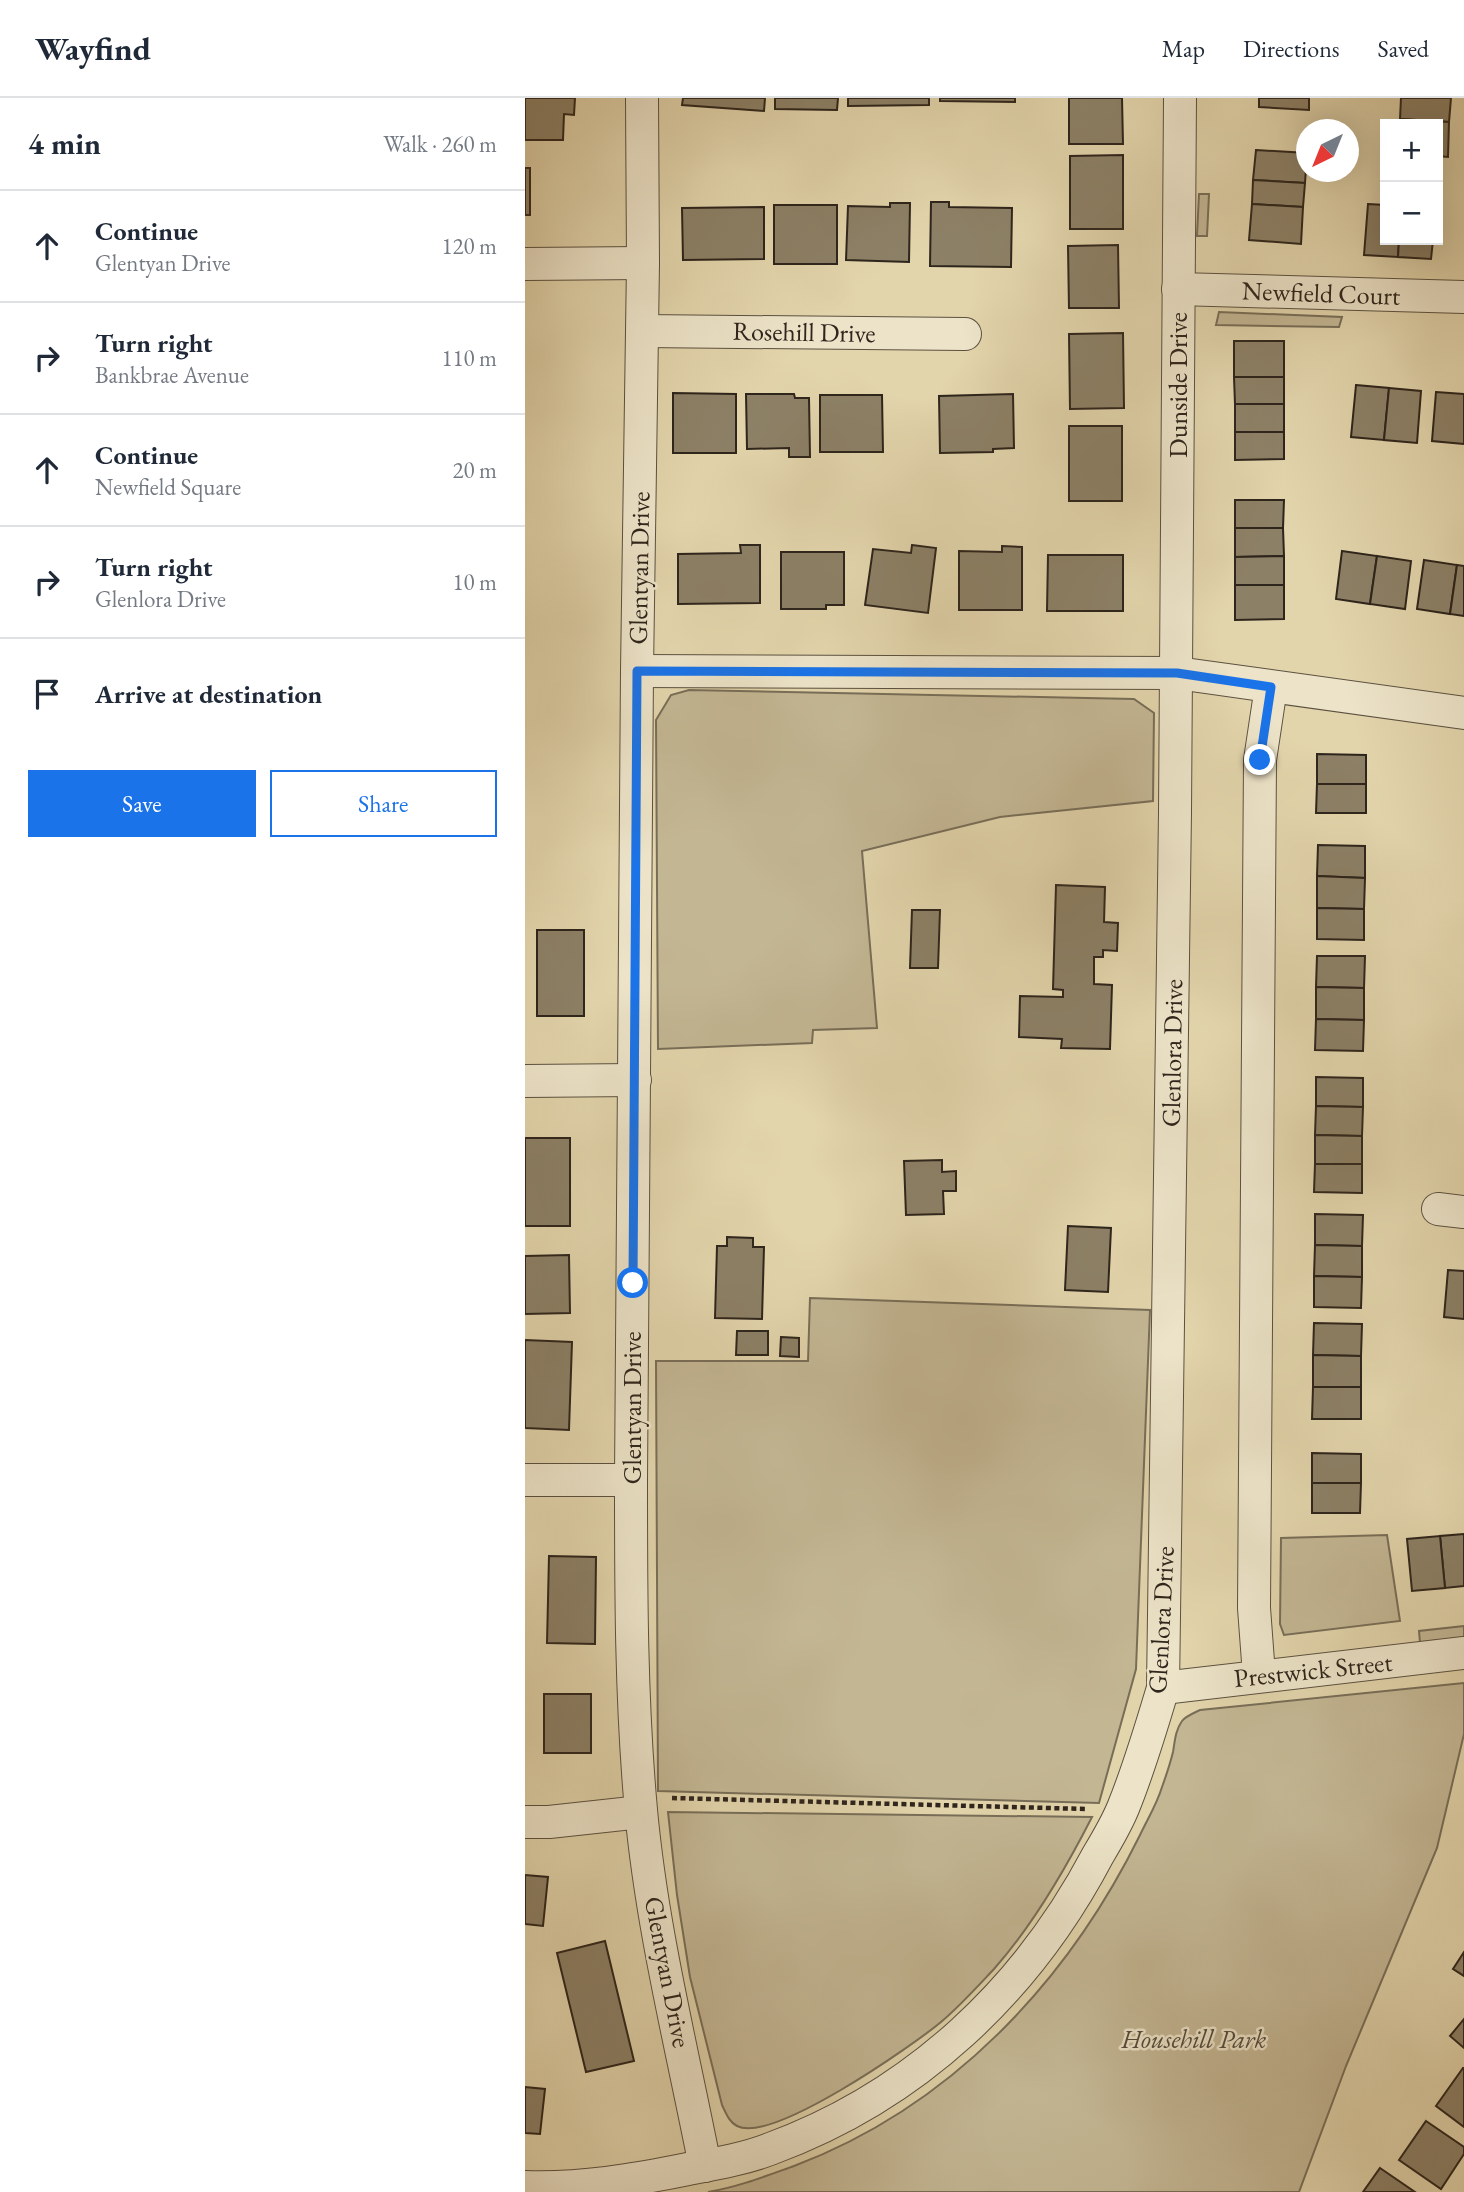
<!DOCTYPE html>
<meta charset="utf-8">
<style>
body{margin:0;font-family:"EB Garamond",serif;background:#f6f6f7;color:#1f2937}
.controls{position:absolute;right:21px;top:21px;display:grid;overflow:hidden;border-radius:0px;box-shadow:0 7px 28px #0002}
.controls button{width:63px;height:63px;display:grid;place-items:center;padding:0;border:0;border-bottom:2px solid #e0e1e3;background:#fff;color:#1f2937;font:35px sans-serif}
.compass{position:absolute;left:771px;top:21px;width:63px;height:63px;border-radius:50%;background:#fff;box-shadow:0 7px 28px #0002;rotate:223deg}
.stop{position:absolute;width:21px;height:21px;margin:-16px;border:5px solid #1a73e8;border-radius:50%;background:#fff}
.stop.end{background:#1a73e8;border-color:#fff;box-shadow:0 2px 7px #0008}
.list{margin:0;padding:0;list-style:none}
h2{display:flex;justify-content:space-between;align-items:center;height:91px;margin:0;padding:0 28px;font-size:30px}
h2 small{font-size:23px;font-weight:400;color:#747a83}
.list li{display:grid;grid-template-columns:46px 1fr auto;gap:21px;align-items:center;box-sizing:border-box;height:112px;padding:0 28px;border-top:2px solid #e0e1e3}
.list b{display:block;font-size:26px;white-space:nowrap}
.list p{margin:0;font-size:23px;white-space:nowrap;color:#747a83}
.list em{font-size:23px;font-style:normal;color:#747a83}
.actions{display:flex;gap:14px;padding:21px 28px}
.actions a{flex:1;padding:16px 0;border:2px solid #1a73e8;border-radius:0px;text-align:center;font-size:24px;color:#1a73e8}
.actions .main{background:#1a73e8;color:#fff}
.icon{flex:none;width:38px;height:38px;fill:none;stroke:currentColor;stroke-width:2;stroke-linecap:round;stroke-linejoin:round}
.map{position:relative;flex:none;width:939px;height:2094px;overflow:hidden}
header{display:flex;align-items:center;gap:42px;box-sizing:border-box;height:98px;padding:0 35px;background:#fff;border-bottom:2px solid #e0e1e3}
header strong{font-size:33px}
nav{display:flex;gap:38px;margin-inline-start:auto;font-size:24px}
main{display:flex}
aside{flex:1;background:#fff}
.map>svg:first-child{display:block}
.green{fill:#c3b693;stroke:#786e58;stroke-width:2}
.building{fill:#8c8066;stroke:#2e251c;stroke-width:2}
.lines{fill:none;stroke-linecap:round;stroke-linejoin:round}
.street-casing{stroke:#5b5140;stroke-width:34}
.path{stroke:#2e251c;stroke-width:4.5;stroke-dasharray:5 3.5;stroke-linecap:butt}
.street{stroke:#ece3c8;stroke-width:32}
.route{stroke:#1a73e8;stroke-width:9}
.labels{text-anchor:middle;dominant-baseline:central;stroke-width:5;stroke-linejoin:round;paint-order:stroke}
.street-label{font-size:26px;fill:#2e251c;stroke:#ece3c8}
.park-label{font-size:26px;font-style:italic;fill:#53493a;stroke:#ece3c8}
</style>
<header>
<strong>Wayfind</strong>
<nav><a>Map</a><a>Directions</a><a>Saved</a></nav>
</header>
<main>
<aside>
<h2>4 min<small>Walk · 260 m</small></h2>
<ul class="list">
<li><svg class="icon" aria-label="ahead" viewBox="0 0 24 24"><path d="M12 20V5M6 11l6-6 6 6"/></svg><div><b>Continue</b><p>Glentyan Drive</p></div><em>120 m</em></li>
<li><svg class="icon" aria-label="right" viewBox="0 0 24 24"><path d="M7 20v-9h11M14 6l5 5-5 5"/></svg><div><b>Turn right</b><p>Bankbrae Avenue</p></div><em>110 m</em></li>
<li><svg class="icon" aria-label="ahead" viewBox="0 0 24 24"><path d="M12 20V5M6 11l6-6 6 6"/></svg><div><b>Continue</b><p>Newfield Square</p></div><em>20 m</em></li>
<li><svg class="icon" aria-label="right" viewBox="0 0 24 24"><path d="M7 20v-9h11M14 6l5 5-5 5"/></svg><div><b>Turn right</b><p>Glenlora Drive</p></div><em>10 m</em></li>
<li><svg class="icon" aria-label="arrive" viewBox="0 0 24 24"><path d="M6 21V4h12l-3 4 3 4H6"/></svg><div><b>Arrive at destination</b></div></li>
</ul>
<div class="actions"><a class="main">Save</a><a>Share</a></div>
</aside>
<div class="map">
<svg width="939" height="2094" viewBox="0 0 939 2094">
<rect width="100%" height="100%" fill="#e2d4ab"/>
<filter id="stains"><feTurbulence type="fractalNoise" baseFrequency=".00286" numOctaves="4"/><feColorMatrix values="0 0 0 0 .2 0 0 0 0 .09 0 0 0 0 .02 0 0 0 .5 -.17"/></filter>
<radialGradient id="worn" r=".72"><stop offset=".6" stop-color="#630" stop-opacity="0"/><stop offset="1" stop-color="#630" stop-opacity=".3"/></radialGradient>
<g class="green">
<path d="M674 96H684L682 138H672Z"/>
<path d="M694 214 817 219 814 229 691 227Z"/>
<path d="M164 592 609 601 629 615 628 703 475 719 337 753 352 930 288 932 287 945 133 951 131 622 146 597Z"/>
<path d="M285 1200 625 1212 611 1571 574 1705 133 1693 131 1263H283Z"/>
<path d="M862 1437 875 1523 759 1537 755 1526 756 1440Z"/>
<path d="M939 1528V1540L895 1545 894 1533Z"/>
<path d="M939 1585V1636L912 1750 821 1968 774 2094H183C213 2089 241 2078 269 2068 425 2009 542 1885 615 1737 622 1722 632 1706 637 1689 641 1678 645 1666 648 1654 650 1643 650 1633 657 1623 661 1618 669 1615 675 1612Z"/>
<path d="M143 1714 567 1719C540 1772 509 1826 469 1871 452 1889 435 1908 416 1924 387 1948 247 2046 212 2028 204 2024 201 2015 197 2007L165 1879 152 1797Z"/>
</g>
<g class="building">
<path d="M0 0H50L49 17 39 16 38 42H0Z"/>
<path d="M158 0H240L239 13 157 7Z"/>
<path d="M250 0H313L312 12 250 11Z"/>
<path d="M323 0H404V7L323 8Z"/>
<path d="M415 0H490V4L415 3Z"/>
<path d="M544 0H597L598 46H544Z"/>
<path d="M734 0H784V12L734 9Z"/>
<path d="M876 0H926L924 24 875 21Z"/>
<path d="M875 21 924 24 923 59 913 58V26H875Z"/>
<path d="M731 52 782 55 780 85 728 82Z"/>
<path d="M598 57V131H545V58Z"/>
<rect x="0" y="70" width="5" height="47"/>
<path d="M728 82 780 85 778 109 727 106Z"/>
<path d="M406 104H424V109L487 110 486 169 405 168Z"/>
<path d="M365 105H385L384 164 321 162 323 108 365 109Z"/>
<path d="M727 106 778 109 776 146 724 142Z"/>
<path d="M843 106 860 107V142H874L873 159 839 157Z"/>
<rect x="249" y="107" width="63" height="59"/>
<path d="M239 109V161L158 162 157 110Z"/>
<path d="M874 142H908L906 161 873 159Z"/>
<path d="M593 147 594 210H544L543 148Z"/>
<path d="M598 235 599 310 545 311 544 236Z"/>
<rect x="709" y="243" width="50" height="36"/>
<path d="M709 279H759V306H710Z"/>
<path d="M831 287 864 290 859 342 826 339Z"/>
<path d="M864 290 896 293 892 345 859 342Z"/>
<path d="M911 294 939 296V346L907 343Z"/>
<path d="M148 295 211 296V355H148Z"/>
<path d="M221 296H269L270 300H284L285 359H264V350L222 351Z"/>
<path d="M488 296 489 350 468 351V354L415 355 414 298Z"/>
<path d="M295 297H357L358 354H295Z"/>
<rect x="710" y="306" width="49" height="28"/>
<rect x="544" y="328" width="53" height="75"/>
<path d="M710 334H759V361L710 362Z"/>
<path d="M710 402H759L758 430H710Z"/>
<path d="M710 430H758L759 458 710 459Z"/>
<path d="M215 447H235V505L153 506V456L216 455Z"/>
<path d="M387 447 411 450 403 515 340 507 348 451 386 455Z"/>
<path d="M477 448 497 449V512H434V453L477 454Z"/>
<path d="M817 453 852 458 845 506 811 501Z"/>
<path d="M256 454H319V507H301V511H256Z"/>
<path d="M523 457H598V513H522Z"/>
<path d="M759 458V487H710V459Z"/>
<path d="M852 458 886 463 880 511 845 506Z"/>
<path d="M899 462 932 467 925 516 892 511Z"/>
<path d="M932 467 939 468V518L925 516Z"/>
<path d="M710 487H759V521L710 522Z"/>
<path d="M792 656 841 657V686H792Z"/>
<path d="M792 686H841V715H791Z"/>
<path d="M793 747 840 748V780L792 778Z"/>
<path d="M792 778 840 780 839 811 792 810Z"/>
<path d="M531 787 580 789 579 824 593 825 592 853 578 852V859H569V886L587 887 585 951 536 950 537 941 494 939 495 898 538 899V892L528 891Z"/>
<path d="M792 810 839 811V842L792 841Z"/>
<path d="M387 812H415L413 870H385Z"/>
<rect x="12" y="832" width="47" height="86"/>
<path d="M792 858H840L839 890 791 889Z"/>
<path d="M791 889 839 890V922L791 921Z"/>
<path d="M791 921 839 922 838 953 790 952Z"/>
<path d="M791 979 838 980V1009L791 1008Z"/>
<path d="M791 1008 838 1009 837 1038 790 1037Z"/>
<path d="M790 1037 837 1038V1066H790Z"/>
<rect x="0" y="1040" width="45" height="88"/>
<path d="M417 1062V1074L431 1073V1093H418L419 1116 381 1117 379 1063Z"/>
<path d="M790 1066H837V1095L789 1094Z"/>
<path d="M790 1116 838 1117 837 1148 790 1147Z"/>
<path d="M543 1128 586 1130 583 1194 540 1192Z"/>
<path d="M202 1139 228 1140V1149H239L237 1221 190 1220 192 1148H202Z"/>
<path d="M790 1147 837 1148V1179L789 1178Z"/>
<path d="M44 1157 45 1215 0 1216V1158Z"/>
<path d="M923 1172 939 1173V1221L919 1219Z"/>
<path d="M789 1178 837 1179 836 1210 789 1209Z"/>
<path d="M789 1225 837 1226 836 1258 788 1257Z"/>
<path d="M212 1233H243V1257H211Z"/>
<path d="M256 1239 274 1240V1259L255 1258Z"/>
<path d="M0 1242 47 1244 44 1332 0 1330Z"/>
<path d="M788 1257 836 1258V1289H788Z"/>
<path d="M788 1289H836V1321H787Z"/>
<path d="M787 1355 836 1356V1385H787Z"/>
<path d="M787 1385H836L835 1415H787Z"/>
<path d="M939 1436V1488L920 1490 915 1438Z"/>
<path d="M915 1438 920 1490 887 1493 882 1441Z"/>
<path d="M24 1458 71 1459 70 1546 22 1545Z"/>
<rect x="19" y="1596" width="47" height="59"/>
<path d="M0 1777 23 1779 18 1828 0 1826Z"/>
<path d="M80 1843 109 1963 61 1974 32 1855Z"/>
<path d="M939 1854V1878L928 1871Z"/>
<path d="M939 1921V1950L925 1938Z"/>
<path d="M938 1970H939V2029L911 2008Z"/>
<path d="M0 1989 20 1991 15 2036 0 2035Z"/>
<path d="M901 2023 939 2049V2056L916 2091 874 2062Z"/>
<path d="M855 2070 890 2094H838Z"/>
</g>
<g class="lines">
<g class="street-casing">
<g id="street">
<path d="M117 0 118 165 112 573 106 1382C106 1492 106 1602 116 1712 127 1832 157 1950 180 2068"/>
<path d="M0 166 118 165"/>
<path d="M653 191 939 199"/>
<path d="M118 233 440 236"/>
<path d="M112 573 652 575 939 615"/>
<path d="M0 983 110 982"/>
<path d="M913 1111 939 1114"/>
<path d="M0 1382H106"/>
<path d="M734 1577 729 1510 735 662 746 589"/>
<path d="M638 1590 939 1555"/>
<path d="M0 1724H24L116 1714"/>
<path d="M0 2089C55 2091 109 2082 163 2071 190 2066 219 2061 245 2051 390 1998 502 1892 573 1757 582 1742 591 1727 598 1710 614 1671 626 1630 638 1590L650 714 655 0"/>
</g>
</g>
<path class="path" d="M147 1700 561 1711"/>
<use href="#street" class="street"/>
</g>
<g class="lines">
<path class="route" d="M108 1185 112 573 652 575 746 589 735 662"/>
</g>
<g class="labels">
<g class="street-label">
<text transform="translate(796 195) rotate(2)">Newfield Court</text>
<text transform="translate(279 234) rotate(1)">Rosehill Drive</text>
<text transform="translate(653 287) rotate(-90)">Dunside Drive</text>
<text transform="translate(114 470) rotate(-89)">Glentyan Drive</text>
<text transform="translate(647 955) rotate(-89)">Glenlora Drive</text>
<text transform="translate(107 1310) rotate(-90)">Glentyan Drive</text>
<text transform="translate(636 1522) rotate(-87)">Glenlora Drive</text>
<text transform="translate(788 1572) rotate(-6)">Prestwick Street</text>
<text transform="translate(143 1874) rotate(79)">Glentyan Drive</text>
</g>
<g class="park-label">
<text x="669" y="1941">Househill Park</text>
</g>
</g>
<rect width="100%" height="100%" filter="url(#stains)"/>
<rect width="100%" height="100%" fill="url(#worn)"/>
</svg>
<div class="controls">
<button>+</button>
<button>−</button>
</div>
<svg class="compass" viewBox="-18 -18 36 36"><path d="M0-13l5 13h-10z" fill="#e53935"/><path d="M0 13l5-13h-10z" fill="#747a83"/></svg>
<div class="stop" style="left:108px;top:1185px"></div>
<div class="stop end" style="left:735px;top:662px"></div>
</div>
</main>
